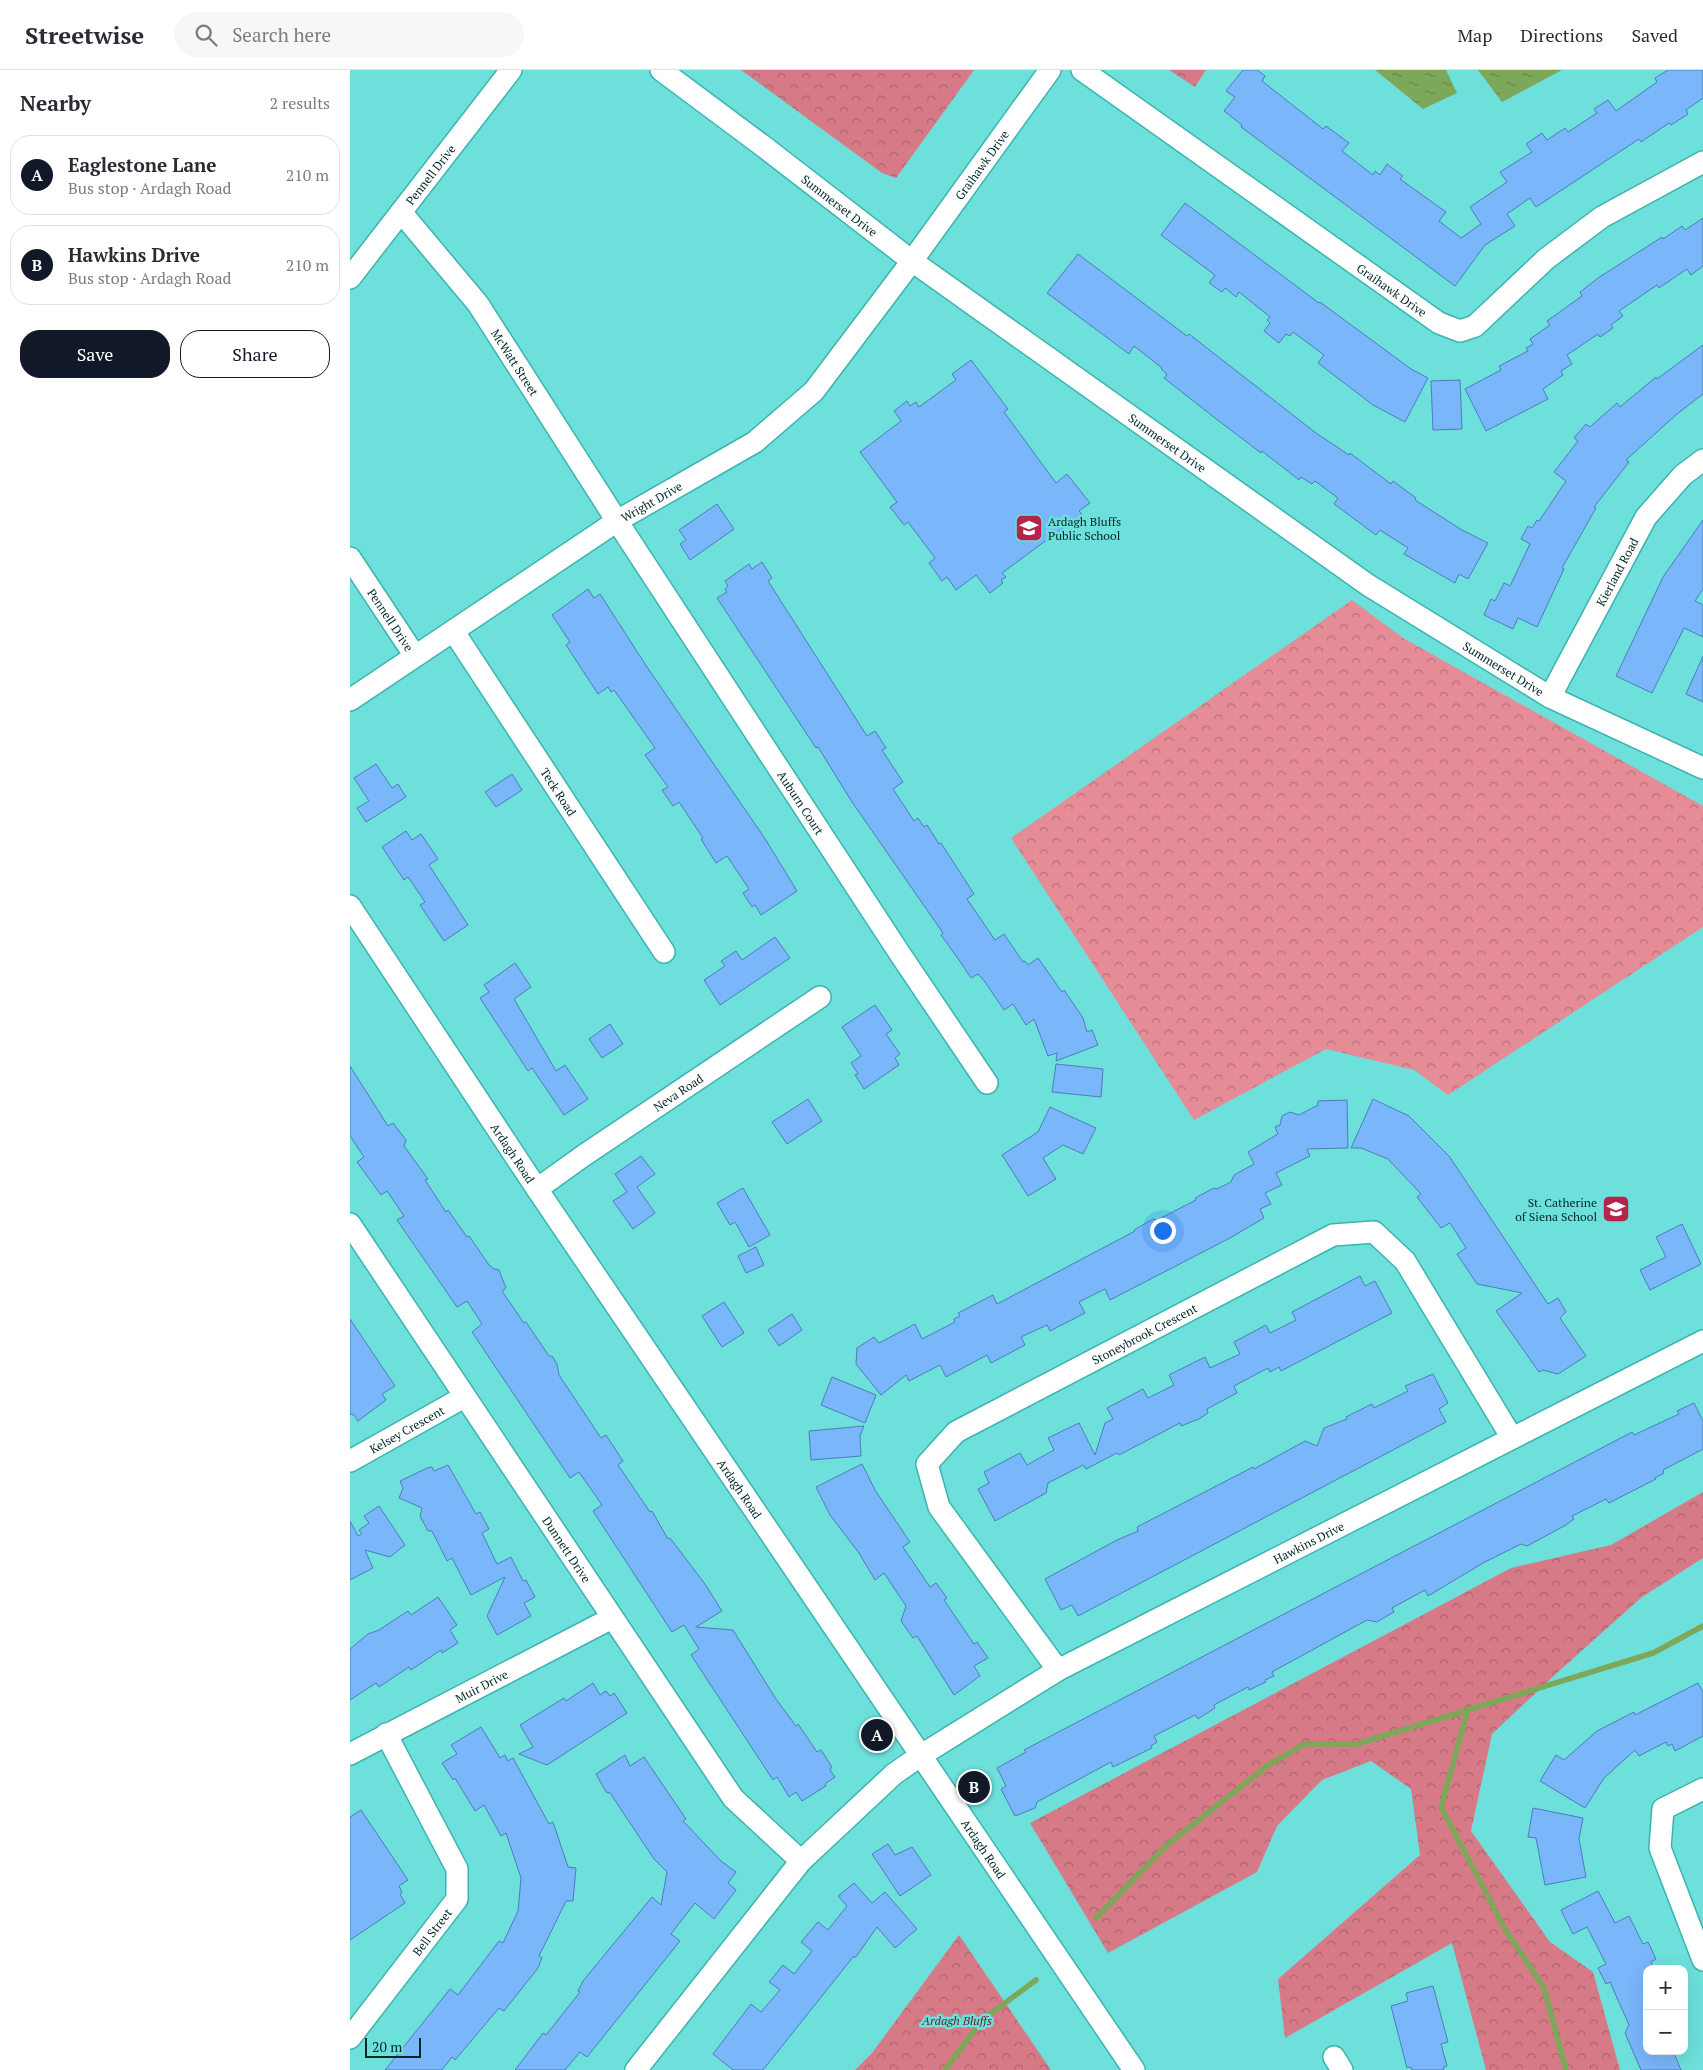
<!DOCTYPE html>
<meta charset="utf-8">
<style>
body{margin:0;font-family:"PT Serif",serif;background:#f7f7f7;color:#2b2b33}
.controls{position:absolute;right:15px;bottom:15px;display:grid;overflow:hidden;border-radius:10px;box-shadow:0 5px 20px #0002}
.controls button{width:45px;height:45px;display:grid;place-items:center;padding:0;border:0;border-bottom:1px solid #e1e1e2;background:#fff;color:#2b2b33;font:25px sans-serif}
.scale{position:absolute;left:15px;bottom:12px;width:56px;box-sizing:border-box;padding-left:5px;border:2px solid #012726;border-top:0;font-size:14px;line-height:18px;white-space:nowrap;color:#012726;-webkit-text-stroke:4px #6de0dc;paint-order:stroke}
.you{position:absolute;left:812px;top:1160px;width:18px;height:18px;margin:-12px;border:4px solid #fff;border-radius:50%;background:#1a73e8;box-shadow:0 0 0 8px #1a73e833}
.badge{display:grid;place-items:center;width:32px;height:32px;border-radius:50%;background:#111827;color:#fff;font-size:16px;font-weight:700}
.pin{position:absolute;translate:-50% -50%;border:2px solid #fff;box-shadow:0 1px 5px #0006}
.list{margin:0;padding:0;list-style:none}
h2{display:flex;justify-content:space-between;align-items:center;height:65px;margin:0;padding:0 20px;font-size:21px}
h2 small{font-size:16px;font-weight:400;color:#7c7c81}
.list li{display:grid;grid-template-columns:32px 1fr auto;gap:15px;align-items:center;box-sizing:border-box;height:80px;margin:0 10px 10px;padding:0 10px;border:1px solid #e1e1e2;border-radius:20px}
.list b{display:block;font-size:19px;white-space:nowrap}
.list p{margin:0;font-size:16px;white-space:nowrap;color:#7c7c81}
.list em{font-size:16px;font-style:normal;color:#7c7c81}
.actions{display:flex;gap:10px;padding:15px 20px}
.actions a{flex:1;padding:11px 0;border:1px solid #111827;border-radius:20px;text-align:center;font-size:18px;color:#111827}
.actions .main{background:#111827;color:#fff}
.icon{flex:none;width:28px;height:28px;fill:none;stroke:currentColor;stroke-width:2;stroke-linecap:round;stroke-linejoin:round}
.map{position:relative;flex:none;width:1353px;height:2000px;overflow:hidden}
header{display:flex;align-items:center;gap:30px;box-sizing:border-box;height:70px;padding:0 25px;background:#fff;border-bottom:1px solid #e1e1e2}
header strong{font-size:24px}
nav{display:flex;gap:28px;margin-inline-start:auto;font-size:18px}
.search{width:350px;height:45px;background:#f7f7f7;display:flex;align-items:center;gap:12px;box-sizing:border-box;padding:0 18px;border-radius:28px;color:#7c7c81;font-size:19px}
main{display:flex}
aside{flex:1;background:#fff}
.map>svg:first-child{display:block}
.forest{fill:url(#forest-crowns)}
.park{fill:url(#park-crowns)}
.water{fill:url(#water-ripples)}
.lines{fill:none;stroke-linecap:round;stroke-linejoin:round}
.stream{stroke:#7da759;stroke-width:5.5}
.building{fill:#7ab6fa;stroke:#4a7eb7}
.minor-casing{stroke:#3bb4b0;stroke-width:24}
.minor{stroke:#fff;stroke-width:21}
.labels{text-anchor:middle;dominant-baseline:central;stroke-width:5;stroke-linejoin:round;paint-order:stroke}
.street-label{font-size:12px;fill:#012726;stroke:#6de0dc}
.poi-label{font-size:12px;fill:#012726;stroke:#6de0dc;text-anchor:start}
.park-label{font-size:12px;font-style:italic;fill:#681429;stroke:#6de0dc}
</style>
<header>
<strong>Streetwise</strong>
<div class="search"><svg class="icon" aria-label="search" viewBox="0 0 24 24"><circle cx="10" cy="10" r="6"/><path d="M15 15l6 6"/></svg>Search here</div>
<nav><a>Map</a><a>Directions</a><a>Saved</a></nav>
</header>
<main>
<aside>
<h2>Nearby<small>2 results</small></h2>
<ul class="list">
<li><span class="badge">A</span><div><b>Eaglestone Lane</b><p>Bus stop · Ardagh Road</p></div><em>210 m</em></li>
<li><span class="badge">B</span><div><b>Hawkins Drive</b><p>Bus stop · Ardagh Road</p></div><em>210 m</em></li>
</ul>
<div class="actions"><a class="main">Save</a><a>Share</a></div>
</aside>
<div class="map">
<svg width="1353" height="2000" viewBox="0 0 1353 2000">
<defs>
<pattern id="forest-crowns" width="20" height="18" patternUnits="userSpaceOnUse" patternTransform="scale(1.25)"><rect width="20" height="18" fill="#d77a87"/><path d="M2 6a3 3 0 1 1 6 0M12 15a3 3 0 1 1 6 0" fill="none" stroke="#ac646e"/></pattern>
<pattern id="park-crowns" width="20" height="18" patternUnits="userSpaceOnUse" patternTransform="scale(1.25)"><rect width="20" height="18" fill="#e58c97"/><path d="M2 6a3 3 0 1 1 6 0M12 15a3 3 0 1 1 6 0" fill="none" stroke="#b7727b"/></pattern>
<pattern id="water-ripples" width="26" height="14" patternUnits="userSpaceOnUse" patternTransform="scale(1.25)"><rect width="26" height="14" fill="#7da759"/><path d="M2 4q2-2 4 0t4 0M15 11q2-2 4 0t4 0" fill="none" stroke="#648849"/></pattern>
</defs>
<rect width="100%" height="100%" fill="#6de0dc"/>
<g class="forest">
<path d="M391 0H624L546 108 532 103Z"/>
<path d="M819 0H856L845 17Z"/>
<path d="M1353 1422V1488L1292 1527 1208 1602 1142 1664 1121 1761 1200 1872 1243 1902 1270 2000H1136L1102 1873 935 1968 928 1909 1070 1785 1061 1719 1021 1691 972 1710 927 1756 907 1802 758 1883 680 1753 1161 1498 1261 1475Z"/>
<path d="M609 1865 701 2000H505L522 1983Z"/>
</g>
<path class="park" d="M1002 530 1053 568 1353 736V857L1098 1025 1064 1000 976 979 844 1050 661 768Z"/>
<g class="water">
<path d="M1025 0H1096L1107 23 1073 39Z"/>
<path d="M1128 0H1212L1152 32Z"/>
</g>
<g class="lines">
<g class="stream">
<path d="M1118 1639 1091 1737 1155 1859 1194 1918 1216 2000"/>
<path d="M746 1848 816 1776 917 1696 954 1674H1007L1303 1583 1353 1556"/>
<path d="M595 2000 632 1950 686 1910"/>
</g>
</g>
<g class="building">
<path d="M893 0H907L915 6 912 11 973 59 976 56 999 73 992 81 1023 105 1025 101 1030 105 1037 94 1053 106 1050 109 1096 142 1089 151 1111 168 1131 154 1120 137 1157 112 1150 102 1182 82 1176 74 1192 63 1197 70 1215 58 1218 62 1247 43 1244 39 1258 30 1266 41 1307 12 1305 8 1318 0H1353V28L1336 40 1338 44 1321 55 1319 53 1291 72 1289 69 1186 137 1180 128 1157 144 1165 156 1135 175 1105 216 891 57 892 55 874 41 885 27 876 21Z"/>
<path d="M835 133 969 233 970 232 1061 299 1078 308 1055 352 1023 335 968 293 974 285 943 262 940 266 936 264 929 273 914 261 920 253 917 250 920 247 889 222 886 227 875 218 872 222 859 213 865 205 811 165Z"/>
<path d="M1353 148V196L1341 205 1337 199 1309 218 1307 215 1269 241 1273 246 1261 255 1263 258 1250 267 1248 264 1217 285 1222 294 1211 301 1213 305 1193 319 1198 329 1136 361 1115 319 1151 300 1149 296 1178 281 1176 278 1183 274 1180 269 1200 255 1197 251 1232 226 1230 222 1248 208 1312 167 1313 169 1332 156 1335 160Z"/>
<path d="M728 184 837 266 839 264 966 363 999 385 1000 383 1041 414 1043 411 1066 428 1065 430 1112 460 1138 473 1118 509 1109 504 1105 513 1054 484 1058 478 1030 460 1026 465 1003 448 984 434 988 428 965 411 962 414 951 407 949 410 912 381 911 383 865 348 814 308 817 304 811 299 812 298 784 276 779 284 697 223Z"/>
<path d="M1353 275V324L1327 344 1276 390 1279 392 1244 437 1246 438 1212 498 1214 499 1187 557 1168 548 1163 559 1134 545 1141 529 1145 531 1154 513 1160 516 1180 474 1171 469 1178 456 1182 458 1187 450 1189 451 1216 411 1204 402 1228 371 1224 368 1236 354 1240 357 1267 333 1270 337 1306 307 1307 309Z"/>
<path d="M621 290 658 339 654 342 706 413 717 404 740 433 729 441 732 444 652 503 656 507 651 510 653 513 640 523 626 505 606 520 597 507 592 511 579 493 585 488 558 452 554 455 540 437 547 432 510 382 551 351 544 341 557 331 560 336 566 332 569 337 606 310 602 304Z"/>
<path d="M1110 310 1112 359 1083 360 1081 311Z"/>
<path d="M367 434 384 459 340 490 330 474 336 470 329 460Z"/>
<path d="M1353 450V519L1345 531 1353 535V567L1334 558 1302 623 1266 606 1313 507Z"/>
<path d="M412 492 422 508 418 511 517 666 525 661 536 678 532 680 553 712 543 719 564 751 568 748 574 757 577 755 589 774 591 773 624 824 617 829 645 870 654 864 673 892 675 891 678 895 688 888 712 922 714 920 733 948 737 962 742 960 748 975 706 991 707 983 698 986 684 949 676 955 663 934 654 940 635 912 628 904 621 908 609 890 591 865 593 863 502 732 468 677 466 678 367 528 377 522 375 519 378 516 375 511 399 494 402 499Z"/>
<path d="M238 519 244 528 250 524 297 597 414 767 447 821 411 845 405 835 402 837 393 823 399 819 377 786 366 793 351 769 353 768 329 732 323 736 312 720 318 717 295 685 305 678 264 620 261 622 258 617 248 624 216 575 220 572 202 545Z"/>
<path d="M1353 586V632L1336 624Z"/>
<path d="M26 694 42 718 48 714 56 727 16 752 7 738 19 731 4 708Z"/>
<path d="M162 704 172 720 146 737 135 722Z"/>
<path d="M56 761 62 770 71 764 88 789 79 795 118 855 94 871 70 835 75 832 58 807 54 810 32 777Z"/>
<path d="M425 867 440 888 370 935 354 910 375 896 371 891 386 881 392 890Z"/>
<path d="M165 893 181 917 164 929 206 1001 215 995 238 1029 214 1045 182 998 178 1001 130 928 139 922 134 915Z"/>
<path d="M525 935 542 960 536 964 550 984 545 988 549 995 514 1019 505 1005 508 1004 501 993 511 986 492 957Z"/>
<path d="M260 954 273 974 252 988 239 969Z"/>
<path d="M706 994 753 999 751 1027 702 1022Z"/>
<path d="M0 996 38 1056 43 1053 56 1070 54 1076 78 1109 75 1110 96 1142 98 1140 117 1167 119 1166 139 1195 144 1199 149 1200 156 1218 152 1221 174 1253 176 1252 199 1286H202L207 1294 209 1305 251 1368 256 1365 273 1391 268 1395 300 1442 302 1441 318 1469 320 1468 355 1514 372 1541 346 1557 383 1560 426 1629 446 1656 448 1654 467 1682 471 1680 482 1697 480 1700 485 1707 475 1714 476 1716 452 1731 446 1722 439 1727 427 1707 423 1710 341 1585 349 1579 334 1555 322 1562 243 1441 252 1435 229 1402 220 1408 122 1262 132 1254 117 1231 107 1237 47 1150 54 1146 37 1121 31 1125 7 1092 14 1087 0 1066Z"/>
<path d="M458 1029 472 1051 437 1074 422 1052Z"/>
<path d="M1023 1029 1059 1046 1099 1086 1198 1234 1208 1228 1216 1242 1210 1248 1236 1286 1208 1304 1193 1300 1189 1302 1146 1241 1172 1223 1127 1214 1107 1184 1116 1178 1100 1153 1091 1158 1067 1127 1071 1124 1038 1089 1011 1078H1001Z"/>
<path d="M997 1030 998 1078 957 1079 960 1086 926 1103 932 1115 915 1123 921 1134 910 1139 914 1148 880 1168 760 1230 755 1219 729 1232 735 1243 700 1261 697 1255 671 1267 675 1275 641 1293 637 1285 596 1307 590 1295 559 1311 556 1305 531 1325 506 1294 507 1278 524 1267 529 1273 565 1254 572 1269 605 1252 604 1249 610 1246 608 1243 643 1225 647 1234 785 1161 784 1160 803 1149 807 1150 846 1130 845 1128 864 1118 867 1119 881 1112 884 1105 904 1094 898 1082 928 1064 925 1057 930 1055 932 1046 940 1042 949 1045 968 1035V1031Z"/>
<path d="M700 1037 746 1058 733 1084 713 1075 693 1088 706 1109 678 1126 652 1085 688 1062Z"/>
<path d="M291 1086 305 1104 287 1117 305 1143 283 1159 263 1131 277 1122 265 1104Z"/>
<path d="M393 1118 420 1165 399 1177 385 1152 380 1155 367 1133Z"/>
<path d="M1332 1154 1351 1194 1300 1220 1290 1200 1316 1187 1306 1167Z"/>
<path d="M406 1177 414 1195 396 1203 388 1186Z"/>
<path d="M1010 1206 1015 1216 1025 1211 1042 1243 931 1301 929 1297 920 1302 918 1298 884 1316 887 1323 857 1339 858 1343 849 1349 831 1356 830 1353 769 1385 767 1383 736 1399 733 1395 698 1413 696 1423 645 1451 628 1419 639 1413 634 1402 670 1383 677 1395 704 1380 698 1368 729 1353 745 1385 755 1353 763 1349 757 1338 793 1319 798 1328 824 1315 819 1305 855 1287 860 1298 890 1284 884 1272 916 1255 920 1263 946 1250 942 1242Z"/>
<path d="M374 1232 394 1263 372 1277 352 1246Z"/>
<path d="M442 1244 452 1260 429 1276 418 1260Z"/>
<path d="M0 1249 45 1316 32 1324 36 1330 8 1351 4 1345 0 1344Z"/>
<path d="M1083 1304 1098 1333 1089 1339 1096 1352 728 1546 722 1535 711 1540 695 1509 767 1470 788 1461 787 1457 903 1397 904 1399 955 1371 967 1376 974 1358 997 1349 996 1347 1022 1334 1024 1338 1058 1321 1055 1316Z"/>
<path d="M482 1307 526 1325 515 1353 471 1335Z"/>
<path d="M1344 1333 1353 1351V1379L1313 1400 1314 1403 1305 1408 1306 1409 1259 1433 1256 1429 1222 1446 1224 1449 1216 1455 1177 1476 1171 1474 1133 1493 1078 1526 1075 1520 1042 1538 1044 1542 1027 1552 1017 1550 922 1602 924 1606 915 1610 916 1612 899 1620 898 1617 864 1635 865 1638 848 1649 845 1645 804 1666 807 1672 801 1676 802 1678 763 1697 761 1692 687 1732 685 1738 665 1746 651 1719 656 1716 647 1698 676 1682 674 1680 1265 1371 1282 1362 1284 1365 1329 1344 1327 1341Z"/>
<path d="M514 1356 510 1366 511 1386 461 1390 459 1361Z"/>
<path d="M512 1394 525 1420 560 1472 553 1477 580 1517 586 1513 597 1528 594 1530 624 1574 627 1572 638 1588 624 1596 630 1606 604 1625 567 1566 563 1568 551 1551 556 1536 534 1503 525 1510 509 1483 480 1445 466 1417Z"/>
<path d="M98 1395 126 1444 130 1442 139 1459 132 1463 147 1494 161 1487 173 1511 176 1510 185 1527 174 1533 181 1546 147 1565 137 1546 155 1507 121 1525 102 1488 97 1491 82 1461H78L70 1446 72 1438 49 1428 53 1418 50 1411 77 1398 82 1397 84 1401Z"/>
<path d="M29 1436 55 1475 40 1487 15 1480 23 1498 0 1510V1451L8 1466 12 1464 9 1460 19 1453 14 1446Z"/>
<path d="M88 1527 107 1555 100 1560 108 1573 92 1583 91 1580 61 1600 59 1597 29 1617 26 1613 0 1630V1579L18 1564 29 1560 58 1541 61 1545Z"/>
<path d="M243 1613 250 1625 256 1621 260 1626 264 1623 277 1643 197 1695 169 1684 183 1677 170 1655 214 1628 216 1631Z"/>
<path d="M1348 1613 1353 1622V1666L1325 1681 1322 1674 1318 1676 1316 1672 1289 1686 1285 1680 1254 1708 1235 1738 1190 1711 1206 1685 1214 1690 1247 1661 1284 1642 1285 1645Z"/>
<path d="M131 1657 150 1688 155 1685 158 1691 163 1688 199 1754 203 1752 218 1797 226 1798 223 1831H216L189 1886 192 1888 188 1898 154 1941 149 1938 105 1990 102 1987 92 2000H35L100 1919 108 1925 149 1871 153 1873 168 1841 171 1808 156 1763 151 1766 134 1735 125 1741 105 1708 103 1710 92 1693 107 1684 101 1675Z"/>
<path d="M275 1685 280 1696 294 1687 336 1749 333 1751 371 1791 386 1802 378 1813 386 1820 364 1849 345 1833 321 1864 330 1871 237 1987 230 1982 215 2000H165L193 1963 196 1965 230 1922 228 1921 233 1911 302 1827 311 1835 317 1802 304 1789 260 1723 256 1722 246 1704Z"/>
<path d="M1183 1738 1233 1748 1229 1769 1236 1807 1195 1815 1186 1768 1178 1767Z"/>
<path d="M11 1740 58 1810 49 1816 52 1822 50 1824 55 1833 0 1870V1747Z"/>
<path d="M538 1774 545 1785 562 1777 581 1805 550 1826 522 1784Z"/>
<path d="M504 1813 522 1833 535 1822 567 1859 545 1878 527 1857 506 1887H503L413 2000H383L363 1984 401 1934 411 1942 430 1920 419 1912 433 1895 444 1904 462 1881 451 1872 468 1852 478 1860 497 1836 488 1826Z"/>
<path d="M1248 1821 1265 1853 1279 1846 1293 1874 1298 1872 1306 1889 1301 1892 1304 1899H1297V1981H1323L1331 2000H1291L1275 1963 1279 1955 1260 1912 1256 1914 1248 1898 1256 1894 1237 1857 1223 1864 1211 1840Z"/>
<path d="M1083 1916 1098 1972 1091 1974 1097 1996 1093 1997 1094 2000H1062L1061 1997 1057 1998 1041 1936 1058 1931 1056 1923Z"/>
</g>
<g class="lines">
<g class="minor-casing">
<g id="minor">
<path id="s1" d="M311 0 413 76 562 191 1018 515 1200 627 1353 698"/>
<path id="s2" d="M732 0 1089 253 1110 261 1125 256 1196 189 1252 147 1353 92"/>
<path id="s3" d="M51 142 128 234 267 451 550 884 637 1013"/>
<path id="s4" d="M0 208 161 0"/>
<path id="s5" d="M0 488 65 586"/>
<path id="s6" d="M104 562 314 882"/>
<path id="s7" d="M1200 627 1296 447 1333 405 1353 390"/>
<path id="s8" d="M0 630 267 451 405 372 464 321 562 191 700 0"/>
<path id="s9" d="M0 836 187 1119 784 2000"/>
<path id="s10" d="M187 1119 233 1086 470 927"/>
<path id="s11" d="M0 1154 383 1728 451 1791"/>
<path id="s12" d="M0 1391 114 1327"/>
<path id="s13" d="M708 1600 589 1437 577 1394 606 1362 983 1165 1024 1162 1055 1191 1162 1368"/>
<path id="s14" d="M0 1684 262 1548"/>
<path d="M1353 1719 1313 1739 1310 1778 1353 1890"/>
<path id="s15" d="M0 1968 107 1829V1799L36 1664"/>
<path d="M984 1987 992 2000"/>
<path id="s16" d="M286 2000 451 1791 544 1704 570 1686 708 1600 1353 1271"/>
</g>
</g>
<use href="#minor" class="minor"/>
</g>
<defs>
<g id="school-square" transform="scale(1.4375)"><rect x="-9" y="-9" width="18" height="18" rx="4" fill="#b5244a" stroke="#6de0dc"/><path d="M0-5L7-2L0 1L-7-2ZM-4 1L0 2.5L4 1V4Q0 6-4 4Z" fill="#fff"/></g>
</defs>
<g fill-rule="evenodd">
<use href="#school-square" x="679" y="458"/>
<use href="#school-square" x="1266" y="1139"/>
</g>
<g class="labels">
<g class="street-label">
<text stroke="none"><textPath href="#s8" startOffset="840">Graihawk Drive</textPath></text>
<text stroke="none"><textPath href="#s4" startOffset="131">Pennell Drive</textPath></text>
<text stroke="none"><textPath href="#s1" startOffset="224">Summerset Drive</textPath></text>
<text stroke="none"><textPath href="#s2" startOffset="380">Graihawk Drive</textPath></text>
<text stroke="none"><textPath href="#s3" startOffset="189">McWatt Street</textPath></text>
<text stroke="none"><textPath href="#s1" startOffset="629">Summerset Drive</textPath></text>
<text stroke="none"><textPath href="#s8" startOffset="361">Wright Drive</textPath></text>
<text stroke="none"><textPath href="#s7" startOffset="142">Kierland Road</textPath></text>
<text stroke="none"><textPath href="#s5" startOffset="74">Pennell Drive</textPath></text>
<text stroke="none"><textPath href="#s1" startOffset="1034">Summerset Drive</textPath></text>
<text stroke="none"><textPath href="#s6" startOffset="191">Teck Road</textPath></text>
<text stroke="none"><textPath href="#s3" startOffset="714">Auburn Court</textPath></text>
<text stroke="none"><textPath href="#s10" startOffset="171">Neva Road</textPath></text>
<text stroke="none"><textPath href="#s9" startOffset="296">Ardagh Road</textPath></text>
<text stroke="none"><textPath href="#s13" startOffset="502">Stoneybrook Crescent</textPath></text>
<text stroke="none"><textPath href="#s12" startOffset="65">Kelsey Crescent</textPath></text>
<text stroke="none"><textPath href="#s9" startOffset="701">Ardagh Road</textPath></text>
<text stroke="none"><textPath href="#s16" startOffset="869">Hawkins Drive</textPath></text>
<text stroke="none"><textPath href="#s11" startOffset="391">Dunnett Drive</textPath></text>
<text stroke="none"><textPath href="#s14" startOffset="148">Muir Drive</textPath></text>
<text stroke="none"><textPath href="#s9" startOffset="1136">Ardagh Road</textPath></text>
<text stroke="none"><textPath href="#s15" startOffset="134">Bell Street</textPath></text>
</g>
<g class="poi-label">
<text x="698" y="451">Ardagh Bluffs<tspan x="698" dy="14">Public School</tspan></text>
<text x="1247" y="1132" text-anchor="end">St. Catherine<tspan x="1247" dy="14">of Siena School</tspan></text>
</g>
<g class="park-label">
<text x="607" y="1950">Ardagh Bluffs</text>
</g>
</g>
</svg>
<div class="controls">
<button>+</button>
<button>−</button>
</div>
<div class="scale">20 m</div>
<div class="you"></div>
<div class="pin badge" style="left:527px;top:1665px">A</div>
<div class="pin badge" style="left:624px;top:1717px">B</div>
</div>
</main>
